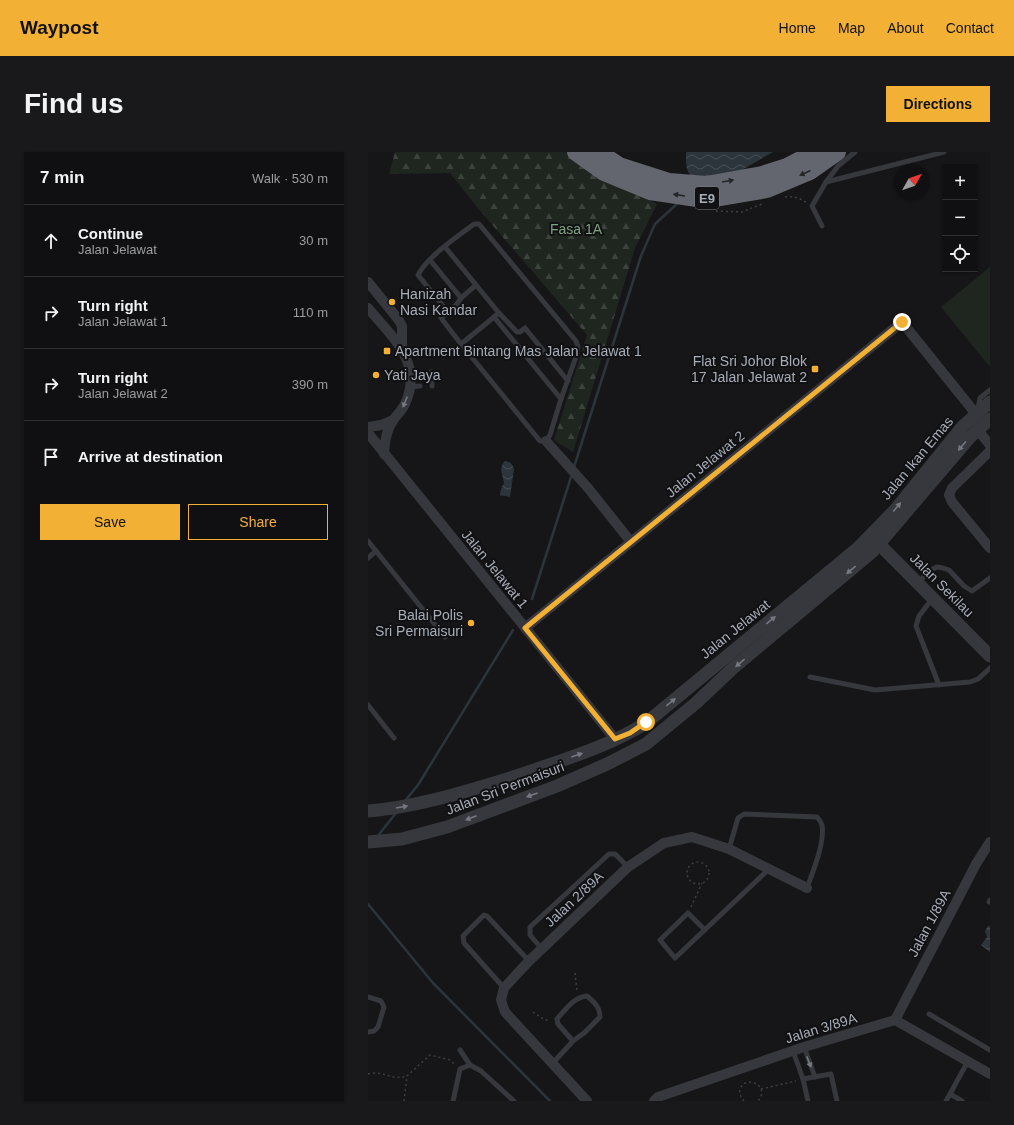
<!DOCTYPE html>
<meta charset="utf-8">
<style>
body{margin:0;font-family:Helvetica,sans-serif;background:#19191b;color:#f1f3f6}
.controls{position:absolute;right:12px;top:12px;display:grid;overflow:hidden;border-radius:0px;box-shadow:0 1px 3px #0004}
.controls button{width:36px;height:36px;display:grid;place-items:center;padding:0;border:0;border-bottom:1px solid #303032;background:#101012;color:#f1f3f6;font:20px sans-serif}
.compass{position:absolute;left:526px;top:12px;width:36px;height:36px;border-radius:50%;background:#101012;box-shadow:0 1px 3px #0004;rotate:50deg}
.stop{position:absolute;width:12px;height:12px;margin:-9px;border:3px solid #f2b134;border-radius:50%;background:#fff}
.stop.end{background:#f2b134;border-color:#fff;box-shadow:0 1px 4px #0008}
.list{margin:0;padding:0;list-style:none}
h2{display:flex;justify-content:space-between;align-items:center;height:52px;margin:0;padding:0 16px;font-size:17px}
h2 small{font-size:13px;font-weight:400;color:#9c9d9f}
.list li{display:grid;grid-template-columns:26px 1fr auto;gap:12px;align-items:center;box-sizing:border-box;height:72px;padding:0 16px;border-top:1px solid #303032}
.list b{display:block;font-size:15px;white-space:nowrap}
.list p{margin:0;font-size:13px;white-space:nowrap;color:#9c9d9f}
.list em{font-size:13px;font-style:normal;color:#9c9d9f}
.actions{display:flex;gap:8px;padding:12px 16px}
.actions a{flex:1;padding:9px 0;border:1px solid #f2b134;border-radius:0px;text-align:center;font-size:14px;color:#f2b134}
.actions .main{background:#f2b134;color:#111}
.icon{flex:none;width:22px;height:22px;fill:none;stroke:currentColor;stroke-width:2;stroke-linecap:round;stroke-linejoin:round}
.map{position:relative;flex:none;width:622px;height:949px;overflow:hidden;border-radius:0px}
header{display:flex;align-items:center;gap:24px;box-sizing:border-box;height:56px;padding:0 20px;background:#f2b134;color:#111}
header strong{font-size:19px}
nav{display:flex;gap:22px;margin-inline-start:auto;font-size:14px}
.intro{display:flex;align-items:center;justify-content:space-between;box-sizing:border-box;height:96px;padding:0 24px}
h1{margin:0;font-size:28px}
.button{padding:10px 18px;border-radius:0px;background:#f2b134;color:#111;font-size:14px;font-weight:700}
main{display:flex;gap:24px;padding:0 24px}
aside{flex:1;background:#101012;border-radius:0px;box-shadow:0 1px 3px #0004}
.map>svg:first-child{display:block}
.forest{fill:url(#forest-firs)}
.garden{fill:#1e261f}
.water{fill:url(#water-waves)}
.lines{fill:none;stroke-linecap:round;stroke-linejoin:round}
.stream{stroke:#2c353c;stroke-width:2.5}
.path{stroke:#3d3f44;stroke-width:1.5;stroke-dasharray:2 3;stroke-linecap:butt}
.service{stroke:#37383d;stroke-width:5}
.minor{stroke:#37383d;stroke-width:10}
.tertiary{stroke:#37383d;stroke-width:13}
.motorway{stroke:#63666e;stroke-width:18}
.oneway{fill:#26262a}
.oneway2{fill:#757881}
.route{stroke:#f2b134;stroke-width:5}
.poi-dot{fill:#f2b134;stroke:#111113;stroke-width:1.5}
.labels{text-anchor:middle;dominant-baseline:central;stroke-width:4;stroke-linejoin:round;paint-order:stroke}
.shield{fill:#111113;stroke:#7b7e86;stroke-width:1}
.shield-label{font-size:13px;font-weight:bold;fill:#a8adb8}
.park-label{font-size:14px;fill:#7fa381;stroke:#111113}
.poi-label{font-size:14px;fill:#a8adb8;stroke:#111113;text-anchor:start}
.street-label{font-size:14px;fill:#a8adb8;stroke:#111113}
</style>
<header>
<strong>Waypost</strong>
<nav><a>Home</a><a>Map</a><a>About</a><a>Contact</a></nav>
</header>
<div class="intro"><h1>Find us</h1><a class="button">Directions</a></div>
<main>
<aside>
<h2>7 min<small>Walk · 530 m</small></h2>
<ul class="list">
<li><svg class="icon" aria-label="ahead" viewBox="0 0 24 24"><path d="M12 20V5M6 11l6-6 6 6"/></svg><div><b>Continue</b><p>Jalan Jelawat</p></div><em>30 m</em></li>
<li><svg class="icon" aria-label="right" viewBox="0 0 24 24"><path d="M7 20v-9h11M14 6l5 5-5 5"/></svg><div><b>Turn right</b><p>Jalan Jelawat 1</p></div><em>110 m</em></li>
<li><svg class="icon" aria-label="right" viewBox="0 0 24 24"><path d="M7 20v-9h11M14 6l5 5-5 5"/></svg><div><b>Turn right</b><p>Jalan Jelawat 2</p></div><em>390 m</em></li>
<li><svg class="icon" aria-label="arrive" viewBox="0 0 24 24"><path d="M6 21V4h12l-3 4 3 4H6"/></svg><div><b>Arrive at destination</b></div></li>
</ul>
<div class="actions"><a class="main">Save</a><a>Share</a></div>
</aside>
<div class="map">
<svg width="622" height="949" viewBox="0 0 622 949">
<defs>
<pattern id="forest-firs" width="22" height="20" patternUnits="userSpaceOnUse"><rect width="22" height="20" fill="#1e261f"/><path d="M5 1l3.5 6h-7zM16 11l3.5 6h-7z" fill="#3c433d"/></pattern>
<pattern id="water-waves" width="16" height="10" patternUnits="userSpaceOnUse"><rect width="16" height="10" fill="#2c353c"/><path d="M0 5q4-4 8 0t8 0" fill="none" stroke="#485056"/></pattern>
</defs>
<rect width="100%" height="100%" fill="#161618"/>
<path class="forest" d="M27 0H197L289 52 267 96 205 300 186 288 219 183 109 55 82 21 21 22Z"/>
<path class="garden" d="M622 115V215L573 155Z"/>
<g class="water">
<path d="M318 0H405L367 22 324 25C317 19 318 9 318 0Z"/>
<path d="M137 309C143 310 144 312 146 317L142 345 132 343 133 337 136 331C135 323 130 316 137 309Z"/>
<path d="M620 774H622V800L613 793 619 785 617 779Z"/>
</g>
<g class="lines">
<g class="stream">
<path d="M206 315 273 104 287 72 311 50"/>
<path d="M164 447 204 322"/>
<path d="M37 649 50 633 145 478"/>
<path d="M9 685 28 661"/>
<path d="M0 752 65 831 182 949"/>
</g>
<g class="path">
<path d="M417 45C426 44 432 46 439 51"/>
<path d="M348 59 374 60 394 52"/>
<circle cx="330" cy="721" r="11"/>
<path d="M323 755 334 731"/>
<path d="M207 821 209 839"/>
<path d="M165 860 177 868H182"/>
<path d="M0 922C16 918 23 929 39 924"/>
<path d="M393 937 428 929"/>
<path d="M36 949 39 924 62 903 82 908 87 913"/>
<path d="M376 949C373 946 371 942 372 937 378 922 403 934 390 949"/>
</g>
<g class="service">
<path d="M458 30 576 0"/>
<path d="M454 74 444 54 458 30 470 14 487 0"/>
<path d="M77 95 131 161 149 180H152L157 176 200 229"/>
<path d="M62 108 93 146 89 152 80 160"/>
<path d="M93 146 108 133"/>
<path d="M126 165 193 247"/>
<path d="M93 192 73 166 80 160 50 123C59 105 89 85 106 72H111L208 189 210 195 209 202 193 247 182 283 178 289H172L93 192 131 161"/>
<path d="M63 220 64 234"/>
<path d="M42 235 52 234"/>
<path d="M610 257 612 246 622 238"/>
<path d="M0 389 77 485"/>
<path d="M0 406 8 399"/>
<path d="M550 430 565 417 569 415 575 416 581 418 596 434 604 439 622 426"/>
<path d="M564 447 551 464 548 474 571 533"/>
<path d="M442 525 507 538 602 530 610 527 622 516"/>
<path d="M0 553 26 586"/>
<path d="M361 697 370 666 376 662 449 665C451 667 453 670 454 673 457 691 445 719 439 736"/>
<path d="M621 750 622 748"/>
<path d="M337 778 320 761 292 788 307 806 401 717"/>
<path d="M173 796 162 783V775L241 702H247L260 715"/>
<path d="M136 836 96 791 95 784 116 763 119 764 161 809"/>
<path d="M0 845 13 849 16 855 10 875 6 879 0 880"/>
<path d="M561 862 622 898"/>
<path d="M436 895 447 925"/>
<path d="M92 898 102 913 113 919 146 949"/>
<path d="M425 899 435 927 440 949"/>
<path d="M184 912 205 889 216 881 232 865C232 855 226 850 219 844 206 845 197 858 189 867L190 872 205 889"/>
<path d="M435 927 463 922 469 949"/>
<path d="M582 942 600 909"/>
<path d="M85 949 92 917 102 913"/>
<path d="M578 949 582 942 594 949"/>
</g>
<g class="minor">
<path d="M0 130 30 167 34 174V198"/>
<path d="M0 156C24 185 56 211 37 252 34 258 30 262 26 267 18 278 17 289 16 302"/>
<path d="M0 275 13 273 25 268"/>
<path d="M0 281 247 587"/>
<path d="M178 289 220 336 263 390"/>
<path d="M622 299 584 336 581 343 584 350 622 396"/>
<path d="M157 476 534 170 608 262 609 277 622 293"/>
<path d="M527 868 608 712 622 690"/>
<path d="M219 949 137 860 133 848 136 836 161 809 260 715 296 691 324 685 361 697 439 736"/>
<path d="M286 949 290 945 436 895 527 868 622 922"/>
</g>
<g class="tertiary">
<path d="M505 386 622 504"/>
<path d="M0 659C28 657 54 651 81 644 113 635 144 626 175 615 210 603 246 591 278 571L490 396 527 358 595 274 622 250"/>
<path d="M0 690 34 687 79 675 189 634 239 612 278 592 328 551 365 516 504 400 602 285 622 267"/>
</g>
<g class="motorway">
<path d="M208 0 236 20 282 39 329 46 353 45 399 37 442 19 469 0"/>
<path d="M230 0 251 14 301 30 338 33 394 23 419 15 448 0"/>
</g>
</g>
<defs><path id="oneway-solid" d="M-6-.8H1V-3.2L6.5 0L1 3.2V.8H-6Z"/></defs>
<g class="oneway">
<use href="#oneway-solid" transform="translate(437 21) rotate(156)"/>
<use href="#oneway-solid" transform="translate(360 29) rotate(-10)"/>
<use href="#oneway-solid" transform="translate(311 43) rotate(-171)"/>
</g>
<g class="oneway2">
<use href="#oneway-solid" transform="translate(37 250) rotate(112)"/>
<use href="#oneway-solid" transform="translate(594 294) rotate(130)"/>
<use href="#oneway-solid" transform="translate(529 355) rotate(-50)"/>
<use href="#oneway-solid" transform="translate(483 418) rotate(140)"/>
<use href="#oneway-solid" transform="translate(403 468) rotate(-39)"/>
<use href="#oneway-solid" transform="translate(372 511) rotate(140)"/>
<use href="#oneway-solid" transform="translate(303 550) rotate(-39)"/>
<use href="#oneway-solid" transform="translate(209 603) rotate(-19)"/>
<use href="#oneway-solid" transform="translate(164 643) rotate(160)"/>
<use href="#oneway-solid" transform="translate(34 655) rotate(-10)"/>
<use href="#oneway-solid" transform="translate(103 666) rotate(159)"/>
<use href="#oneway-solid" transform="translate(441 910) rotate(69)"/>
</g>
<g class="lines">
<path class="route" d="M278 570 262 581 247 587 157 476 534 170"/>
</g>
<g class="poi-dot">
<circle cx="24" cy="150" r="4"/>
<rect x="15" y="195" width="8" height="8" rx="2"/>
<rect x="443" y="213" width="8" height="8" rx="2"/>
<circle cx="8" cy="223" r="4"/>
<circle cx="103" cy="471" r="4"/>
</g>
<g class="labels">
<rect class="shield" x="327" y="35" width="24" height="22" rx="3"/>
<g class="shield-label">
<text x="339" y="46">E9</text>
</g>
<g class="park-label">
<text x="208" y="77">Fasa 1A</text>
</g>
<g class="poi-label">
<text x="32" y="142">Hanizah<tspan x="32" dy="16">Nasi Kandar</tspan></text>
<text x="27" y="199">Apartment Bintang Mas Jalan Jelawat 1</text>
<text x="439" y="209" text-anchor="end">Flat Sri Johor Blok<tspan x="439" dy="16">17 Jalan Jelawat 2</tspan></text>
<text x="16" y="223">Yati Jaya</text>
<text x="95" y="463" text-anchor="end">Balai Polis<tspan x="95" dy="16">Sri Permaisuri</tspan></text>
</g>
<g class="street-label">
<text transform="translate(549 306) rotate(-50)">Jalan Ikan Emas</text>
<text transform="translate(337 312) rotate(-39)">Jalan Jelawat 2</text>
<text transform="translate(127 417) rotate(51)">Jalan Jelawat 1</text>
<text transform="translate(574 433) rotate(45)">Jalan Sekilau</text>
<text transform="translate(367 477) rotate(-39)">Jalan Jelawat</text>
<text transform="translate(137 636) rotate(-21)">Jalan Sri Permaisuri</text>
<text transform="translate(206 747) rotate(-43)">Jalan 2/89A</text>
<text transform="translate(561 771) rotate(-62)">Jalan 1/89A</text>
<text transform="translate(453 876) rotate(-17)">Jalan 3/89A</text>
</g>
</g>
</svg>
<div class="controls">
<button>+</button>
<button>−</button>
<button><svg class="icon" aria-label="locate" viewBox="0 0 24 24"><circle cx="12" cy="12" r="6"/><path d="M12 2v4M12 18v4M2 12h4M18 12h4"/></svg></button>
</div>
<svg class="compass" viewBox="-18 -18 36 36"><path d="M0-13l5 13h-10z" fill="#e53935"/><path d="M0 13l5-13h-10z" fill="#9c9d9f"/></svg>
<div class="stop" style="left:278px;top:570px"></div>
<div class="stop end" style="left:534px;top:170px"></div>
</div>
</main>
